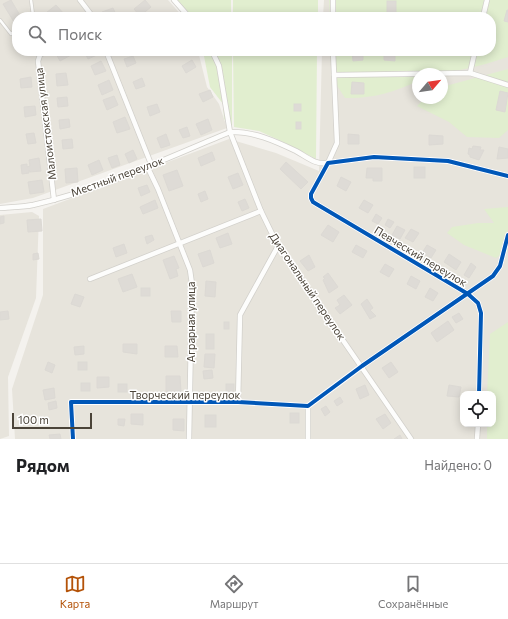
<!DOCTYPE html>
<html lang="ru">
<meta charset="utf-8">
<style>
body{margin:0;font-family:Commissioner,sans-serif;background:#f6f6f6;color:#202124}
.controls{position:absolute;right:12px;bottom:12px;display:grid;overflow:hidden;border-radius:8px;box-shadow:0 2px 10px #0003}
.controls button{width:36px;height:36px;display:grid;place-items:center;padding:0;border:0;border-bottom:1px solid #e0e0e0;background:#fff;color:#202124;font:20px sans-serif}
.compass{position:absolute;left:412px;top:68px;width:36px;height:36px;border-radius:50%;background:#fff;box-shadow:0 2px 10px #0003;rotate:61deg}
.scale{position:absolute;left:12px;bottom:10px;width:80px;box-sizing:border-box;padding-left:4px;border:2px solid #4b4439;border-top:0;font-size:11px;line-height:14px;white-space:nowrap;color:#4b4439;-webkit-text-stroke:3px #fff;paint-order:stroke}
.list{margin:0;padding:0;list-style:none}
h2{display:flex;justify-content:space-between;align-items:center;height:52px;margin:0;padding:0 16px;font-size:17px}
h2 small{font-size:13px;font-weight:400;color:#757577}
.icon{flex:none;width:22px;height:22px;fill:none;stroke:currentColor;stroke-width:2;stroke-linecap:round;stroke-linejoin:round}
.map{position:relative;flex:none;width:508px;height:439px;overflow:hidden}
.search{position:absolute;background:#fff;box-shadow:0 2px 10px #0003;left:12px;right:12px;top:12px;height:44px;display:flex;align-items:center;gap:10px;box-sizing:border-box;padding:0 14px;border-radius:16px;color:#757577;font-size:15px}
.sheet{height:124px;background:#fff}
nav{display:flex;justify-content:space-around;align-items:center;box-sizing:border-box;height:56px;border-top:1px solid #e0e0e0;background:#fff;font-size:11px;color:#757577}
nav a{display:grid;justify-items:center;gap:2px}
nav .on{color:#b45309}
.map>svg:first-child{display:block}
.residential{fill:#e7e4dc;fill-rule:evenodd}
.green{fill:#e1eecf}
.building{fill:#dedbd6;stroke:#dcd9d4}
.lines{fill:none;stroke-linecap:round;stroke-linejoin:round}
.service-casing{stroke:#d2d0cb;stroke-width:4}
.minor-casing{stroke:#d2d0cb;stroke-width:6}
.service{stroke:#fdfdfc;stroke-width:2.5}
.minor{stroke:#fdfdfc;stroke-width:4.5}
.cycleway-casing{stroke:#fff;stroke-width:6}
.cycleway{stroke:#0057b8;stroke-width:4}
.labels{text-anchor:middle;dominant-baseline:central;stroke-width:3;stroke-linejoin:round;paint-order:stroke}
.street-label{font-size:11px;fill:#4b4439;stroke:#fff}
</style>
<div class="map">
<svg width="508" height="439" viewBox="0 0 508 439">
<rect width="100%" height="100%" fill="#f4f2ee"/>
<g class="residential">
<path d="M0 0H168L183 17H17V51H198L207 87 219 104 227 128 33 198 0 204Z"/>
<path d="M324 0H508V439H15L12 389 43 295V209L229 139 276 153 319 171 322 51H491V17H323ZM418 74H442V98H418ZM463 394H493V424H463Z"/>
<path d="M32 212 39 216 36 298 8 377 9 436 0 439V215Z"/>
</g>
<g class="green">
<path d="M173 0H231V17H189Z"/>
<rect x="233" y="0" width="85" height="17"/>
<path d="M329 0H508V57C478 67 450 74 418 74V81C394 92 372 99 345 98L332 78 330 51H491V17H330Z"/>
<path d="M203 51H232V126L224 119 223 104 210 87Z"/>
<path d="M233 51H317L316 159 279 140 259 131 234 127Z"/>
<path d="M508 69V130L499 138 467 137 449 122 417 106 425 98H442V87Z"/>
<path d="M508 207V252H505L496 258 464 245 447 233 452 227 478 223H494L484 209Z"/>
<path d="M508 322V439H487V424H493V394H487L490 334Z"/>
</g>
<g class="building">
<path d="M11 0 21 17H17V20L14 22 3 4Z"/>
<path d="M145 0 151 7 140 16 134 9Z"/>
<rect x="387" y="1" width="9" height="16"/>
<path d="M56 5 64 14 60 17H49L46 13Z"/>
<path d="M113 8 117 17H104L102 12Z"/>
<path d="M507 10H508V22L504 21Z"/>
<rect x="430" y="13" width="12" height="4"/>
<path d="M69 51 71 55 60 61 55 52Z"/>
<path d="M84 51H97L99 54 88 59Z"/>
<path d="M352 51H363V60L353 61Z"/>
<path d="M384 51H395V61L384 60Z"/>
<path d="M133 56 136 63 127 67 124 59Z"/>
<path d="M192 60 196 67 186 73 182 66Z"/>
<path d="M101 61 106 71 95 75 91 66Z"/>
<path d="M66 73 68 85 57 86 56 74Z"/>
<path d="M31 77 32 87 21 88 20 79Z"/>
<path d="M142 78 145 86 136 89 133 82Z"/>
<path d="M109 80 113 90 102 95 98 85Z"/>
<path d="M352 82 364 83V94H351Z"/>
<path d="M210 90 213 97 203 102 199 94Z"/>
<path d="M500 91 508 93 505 112 496 110Z"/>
<path d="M114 96 118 105 107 110 103 100Z"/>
<path d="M67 97 68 106 58 107 57 98Z"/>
<path d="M157 104 160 112 150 116 147 107Z"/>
<rect x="294" y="104" width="7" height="7"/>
<path d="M35 106 36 115 25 117 24 107Z"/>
<path d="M125 117 130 129 117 133 113 122Z"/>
<path d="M69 119 70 127 60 129 59 120Z"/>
<path d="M208 119 212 130 201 135 196 124Z"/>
<rect x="296" y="122" width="5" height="7"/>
<path d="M187 127 190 136 183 138 179 130Z"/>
<path d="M34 133 36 143 28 144 26 134Z"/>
<path d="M166 134 170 145 161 148 157 138Z"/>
<path d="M348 134 359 135V144H348Z"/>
<path d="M429 135 443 136V144L429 145Z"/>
<path d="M72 139 73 148 63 149 62 140Z"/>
<path d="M473 146 481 147 480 150H484L479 160 470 157V155L468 154 469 148 472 149Z"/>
<path d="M499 147 508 149V158L497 159Z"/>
<path d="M133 150 137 159 129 163 125 154Z"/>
<path d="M212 152 215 160 201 166 198 158Z"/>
<path d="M117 155 120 165 112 168 108 158Z"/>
<path d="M39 158 41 171 30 172 29 170V173L22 174 21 165 27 164V167L30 166 29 160Z"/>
<path d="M99 160 103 170 92 175 88 165Z"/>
<path d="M286 162 308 182 301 189 280 169Z"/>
<rect x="414" y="167" width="11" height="11"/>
<path d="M77 168 78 182 66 183 65 169Z"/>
<path d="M367 168H382V181H373V178H366Z"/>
<path d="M177 170 183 186 169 191 163 175Z"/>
<path d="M238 173 243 185 233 189 228 177Z"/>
<path d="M341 177 351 182 346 191 337 186Z"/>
<path d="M42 180 44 192 30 194 28 182Z"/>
<path d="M147 185 150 192 141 196 138 188Z"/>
<path d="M205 191 208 199 201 202 198 194Z"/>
<path d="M245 199 249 208 242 211 238 202Z"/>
<path d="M155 200 158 208 143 214 140 207Z"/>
<path d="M364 200 373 205 368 213 359 208Z"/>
<path d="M376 214 382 218 378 224 372 221Z"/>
<path d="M4 216V223L0 224V217Z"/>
<path d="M41 219 42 231 28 232 27 220Z"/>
<path d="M388 219 394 222 390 228 385 225Z"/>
<path d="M328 225 339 232 333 242 321 235Z"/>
<path d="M397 226 405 230 400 239 392 235Z"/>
<path d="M411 229 419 233 413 242 405 238Z"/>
<path d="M228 233 232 244 220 248 216 238Z"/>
<path d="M152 235 154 240 147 244 145 237Z"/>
<path d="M124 244 127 253 116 257 113 248Z"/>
<path d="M356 245 367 251 363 258 352 252Z"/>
<path d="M427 245 436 250 431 258 422 253Z"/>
<path d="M210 250 214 263 203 267 198 254Z"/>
<path d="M38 253 39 259 33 260V254Z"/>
<path d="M449 254 461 262 456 270 444 262Z"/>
<path d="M309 255 315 267 308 271 300 261Z"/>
<path d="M174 256 179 268 176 269 178 276 170 279 163 260Z"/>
<path d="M471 263 476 267 469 278 464 275Z"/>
<path d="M385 264 394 269 389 277 380 272Z"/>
<path d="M328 273 338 287 329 293 323 280 325 278 323 277Z"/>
<path d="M132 274 137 287 123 292 118 279Z"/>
<path d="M411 276 420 281 416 289 407 284Z"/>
<path d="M206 281 216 282 215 297 205 296Z"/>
<rect x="141" y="288" width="9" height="8"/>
<path d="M430 288 438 293 433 301 425 297Z"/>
<path d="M75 294 84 297 80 307 71 304Z"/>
<path d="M344 295 352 305 340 314 335 308 340 305 337 300Z"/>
<path d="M367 299 373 308 370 310 376 316 370 319 361 304Z"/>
<path d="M8 311 9 319 0 320V312Z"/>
<path d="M171 311H181V322H172Z"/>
<path d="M459 313 463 319 456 323 452 317Z"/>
<path d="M448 321 454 330 437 342 431 333Z"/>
<rect x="224" y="322" width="5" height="7"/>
<rect x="206" y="334" width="8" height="15"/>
<path d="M123 344H137V354L123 352Z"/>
<path d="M84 346V354L75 355 74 347Z"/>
<path d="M165 346H177L178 357H165Z"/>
<path d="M205 354H215L214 368 204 367Z"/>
<path d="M48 362 55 365 52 373 45 370Z"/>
<rect x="78" y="362" width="9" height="8"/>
<path d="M391 362 398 372 389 378 382 368Z"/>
<path d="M212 370 213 378 204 379 203 371Z"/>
<path d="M166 376H180L181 392 166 393Z"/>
<path d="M97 377H109V387L97 388Z"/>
<rect x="81" y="383" width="9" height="8"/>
<rect x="118" y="384" width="9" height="8"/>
<rect x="226" y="384" width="8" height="9"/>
<path d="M365 385 369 395 360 399 356 389Z"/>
<path d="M449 385 461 387 459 397 447 396Z"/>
<path d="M54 388 55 398 45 400 43 390Z"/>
<path d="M340 397 343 402 337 406 334 401Z"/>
<path d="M56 401 57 408 49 410 48 403Z"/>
<path d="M326 406 330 412 325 416 321 409Z"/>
<rect x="290" y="413" width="9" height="10"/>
<path d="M131 414H143V425L131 424Z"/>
<path d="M385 414 391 423 383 429 376 419Z"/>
<rect x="205" y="415" width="11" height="12"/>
<path d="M118 419H125L124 426 118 425Z"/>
<path d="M173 419H184V431L173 430Z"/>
<path d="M60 434 61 439H50L49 435Z"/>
<path d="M400 435 402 439H394Z"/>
</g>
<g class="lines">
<g class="service-casing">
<g id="service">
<path d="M31 17 33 15 31 0"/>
<path d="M0 20 11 34 17 29"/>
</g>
</g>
<g class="minor-casing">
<g id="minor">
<path d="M80 0 93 17"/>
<path d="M174 0 189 17"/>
<path d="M333 0V17"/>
<path d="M483 17 487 0"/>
<path d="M46 51 40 55 38 61 54 200"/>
<path d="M106 51 151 164"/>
<path d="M212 51 219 66 230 132 261 211 278 246 411 439"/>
<path d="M470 73 475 51"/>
<path d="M334 75 470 73 508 85"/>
<path d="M147 166 158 189 190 270 192 284 189 439"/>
<path d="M0 208C11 207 23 207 33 205 100 190 167 158 230 132 253 131 275 141 296 151 307 157 315 165 328 163L337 143 333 51"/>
<path d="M90 279 261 211"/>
<path d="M479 394 481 313 478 303 468 294 313 202 311 198V194L328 163 374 157 448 161 508 176"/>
<path d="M238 402 240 315 278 246"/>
<path d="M73 439 71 402H238L308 406 362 366 493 276 500 266 508 235"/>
<path d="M308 439V406"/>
<path d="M477 439 478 424"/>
</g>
</g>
<use href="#service" class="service"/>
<use href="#minor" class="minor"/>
<g class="cycleway-casing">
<g id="cycleway">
<path d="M479 394 481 313 478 303 468 294 313 202 311 198V194L328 163 374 157 448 161 508 176"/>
<path d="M73 439 71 402H238L308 406 362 366 493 276 500 266 508 235"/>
</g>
</g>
<use href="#cycleway" class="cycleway"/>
</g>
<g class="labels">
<g class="street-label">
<text transform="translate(45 124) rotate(-97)">Малоистокская улица</text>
<text transform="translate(117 176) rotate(-20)">Местный переулок</text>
<text transform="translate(421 256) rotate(31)">Певческий переулок</text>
<text transform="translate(308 286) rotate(56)">Диагональный переулок</text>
<text transform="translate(190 322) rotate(-90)">Аграрная улица</text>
<text x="185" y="394">Творческий переулок</text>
</g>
</g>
</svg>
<div class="controls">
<button><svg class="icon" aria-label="locate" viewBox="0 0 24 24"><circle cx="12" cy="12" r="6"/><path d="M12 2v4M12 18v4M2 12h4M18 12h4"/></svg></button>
</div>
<svg class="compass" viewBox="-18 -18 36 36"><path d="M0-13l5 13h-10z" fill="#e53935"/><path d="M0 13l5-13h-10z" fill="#757577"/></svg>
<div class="scale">100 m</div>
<div class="search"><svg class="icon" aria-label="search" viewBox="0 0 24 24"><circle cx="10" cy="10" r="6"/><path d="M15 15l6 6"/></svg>Поиск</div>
</div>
<section class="sheet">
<h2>Рядом<small>Найдено: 0</small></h2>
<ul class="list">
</ul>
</section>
<nav>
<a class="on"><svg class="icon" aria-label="map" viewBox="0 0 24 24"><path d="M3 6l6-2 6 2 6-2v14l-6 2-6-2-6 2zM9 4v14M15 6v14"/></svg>Карта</a>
<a><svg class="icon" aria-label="directions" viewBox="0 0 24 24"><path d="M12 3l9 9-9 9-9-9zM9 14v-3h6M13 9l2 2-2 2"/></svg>Маршрут</a>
<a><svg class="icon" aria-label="saved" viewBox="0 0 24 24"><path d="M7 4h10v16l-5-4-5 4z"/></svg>Сохранённые</a>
</nav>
